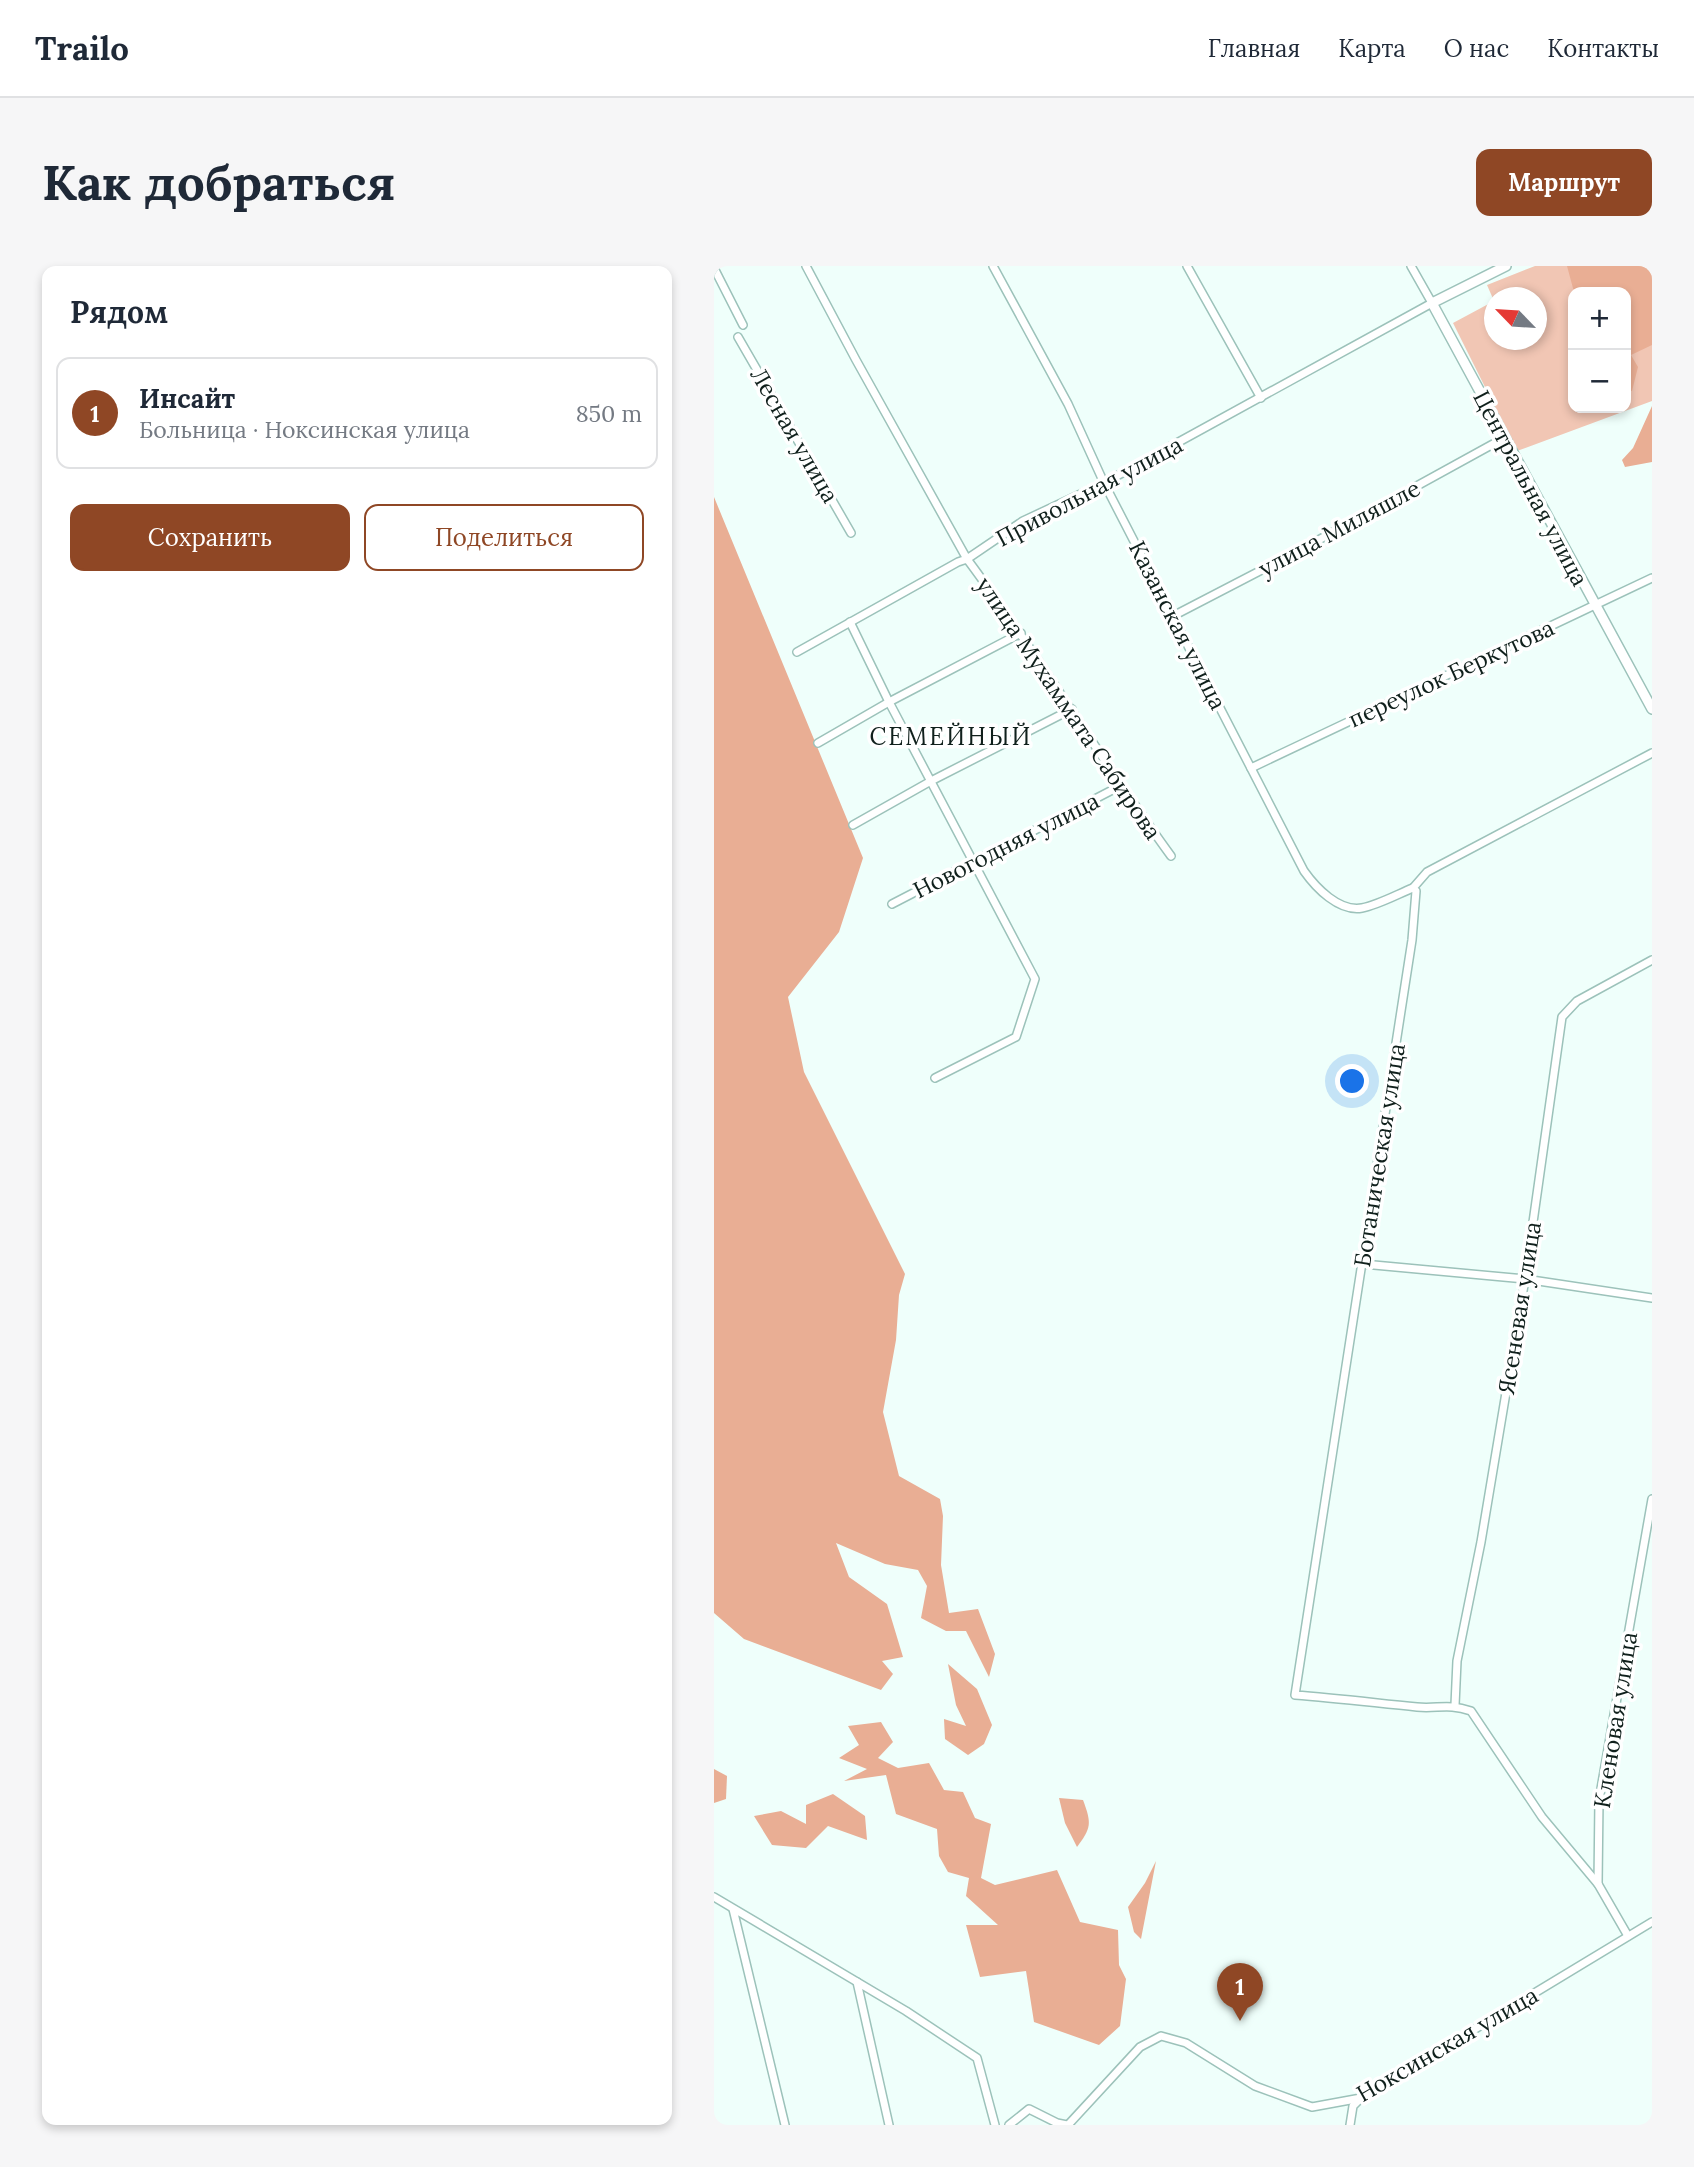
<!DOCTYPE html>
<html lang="ru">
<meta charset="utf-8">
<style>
body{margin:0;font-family:Lora,serif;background:#f6f6f7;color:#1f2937}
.controls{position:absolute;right:21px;top:21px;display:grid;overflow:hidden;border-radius:14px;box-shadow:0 4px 10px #0003}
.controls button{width:63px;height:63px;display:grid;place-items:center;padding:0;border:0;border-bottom:2px solid #e0e1e3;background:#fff;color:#1f2937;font:35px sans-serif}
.compass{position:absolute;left:770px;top:21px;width:63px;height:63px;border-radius:50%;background:#fff;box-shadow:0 4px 10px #0003;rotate:295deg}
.you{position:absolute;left:639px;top:816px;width:24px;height:24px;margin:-18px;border:5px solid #fff;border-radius:50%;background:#1a73e8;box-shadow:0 0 0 10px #1a73e833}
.badge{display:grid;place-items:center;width:46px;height:46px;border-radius:50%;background:#8f4725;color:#fff;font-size:23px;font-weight:700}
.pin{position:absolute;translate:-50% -58px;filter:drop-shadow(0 2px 4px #0008)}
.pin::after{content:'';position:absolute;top:37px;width:24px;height:21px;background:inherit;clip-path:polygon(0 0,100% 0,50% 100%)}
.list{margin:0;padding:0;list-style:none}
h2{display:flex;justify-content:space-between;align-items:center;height:91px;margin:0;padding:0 28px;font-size:30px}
h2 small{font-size:23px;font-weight:400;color:#747a83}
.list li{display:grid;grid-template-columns:46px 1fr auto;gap:21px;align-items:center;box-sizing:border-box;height:112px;margin:0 14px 14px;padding:0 14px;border:2px solid #e0e1e3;border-radius:14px}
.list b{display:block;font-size:26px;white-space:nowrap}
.list p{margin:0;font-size:23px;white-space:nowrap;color:#747a83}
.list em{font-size:23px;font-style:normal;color:#747a83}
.actions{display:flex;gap:14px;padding:21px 28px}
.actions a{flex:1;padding:16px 0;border:2px solid #8f4725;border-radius:14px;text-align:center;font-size:24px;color:#8f4725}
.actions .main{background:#8f4725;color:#fff}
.map{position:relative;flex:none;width:938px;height:1859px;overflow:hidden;border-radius:14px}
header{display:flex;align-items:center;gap:42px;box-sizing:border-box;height:98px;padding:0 35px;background:#fff;border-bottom:2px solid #e0e1e3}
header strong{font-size:33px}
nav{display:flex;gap:38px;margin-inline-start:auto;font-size:24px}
.intro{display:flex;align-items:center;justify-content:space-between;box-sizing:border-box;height:168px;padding:0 42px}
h1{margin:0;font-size:49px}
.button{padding:18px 32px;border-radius:14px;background:#8f4725;color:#fff;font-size:24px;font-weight:700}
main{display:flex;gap:42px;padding:0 42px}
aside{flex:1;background:#fff;border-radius:14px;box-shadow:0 4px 10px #0003}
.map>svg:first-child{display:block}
.green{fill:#f1c6b4;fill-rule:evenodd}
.forest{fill:#e9ae94}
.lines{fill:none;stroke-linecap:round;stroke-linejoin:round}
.minor-casing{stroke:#9cc2ba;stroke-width:10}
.tertiary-casing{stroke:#9cc2ba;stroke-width:12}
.minor{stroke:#fff;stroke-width:7}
.tertiary{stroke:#fff;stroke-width:9}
.labels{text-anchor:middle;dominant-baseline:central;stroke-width:7;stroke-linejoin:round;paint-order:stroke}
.street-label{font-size:23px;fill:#10201c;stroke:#fff}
.neighbourhood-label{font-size:24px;letter-spacing:2px;fill:#10201c;stroke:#fff}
</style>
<header>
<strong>Trailo</strong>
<nav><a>Главная</a><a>Карта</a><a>О нас</a><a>Контакты</a></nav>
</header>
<div class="intro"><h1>Как добраться</h1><a class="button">Маршрут</a></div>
<main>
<aside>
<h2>Рядом<small></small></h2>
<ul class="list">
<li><span class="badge">1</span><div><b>Инсайт</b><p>Больница · Ноксинская улица</p></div><em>850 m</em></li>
</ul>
<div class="actions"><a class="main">Сохранить</a><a>Поделиться</a></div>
</aside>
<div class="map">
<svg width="938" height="1859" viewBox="0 0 938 1859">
<rect width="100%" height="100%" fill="#effffb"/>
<path class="green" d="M821 0H938V135L803 185 739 57 780 35 773 19ZM859 26H912V142H859ZM780 32H822V74H780Z"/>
<g class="forest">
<path d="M853 0H938V79L917 89 924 101 918 125 912 124V26H860Z"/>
<path d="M938 140V196L911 201 908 194 919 182Z"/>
<path d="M0 231 149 592 125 666 74 731 90 806 191 1008 185 1029 182 1074 169 1146 185 1210 226 1233 229 1250 227 1299 235 1347 264 1343 281 1388 275 1411 252 1365H232L207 1352 213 1320 204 1304 171 1298 122 1277 135 1311 173 1338 189 1391 168 1395 179 1408 167 1424 30 1373 0 1347Z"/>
<path d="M234 1398 263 1423 278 1459 270 1478 254 1489 231 1473 230 1453 252 1460 242 1439Z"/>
<path d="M167 1456 179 1476 164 1492 184 1502 215 1497 230 1524 249 1526 261 1552 277 1558 267 1612 281 1619 343 1604 366 1656 404 1664 405 1699 412 1713 406 1760 385 1779 320 1756 312 1705 266 1711 252 1659H284L252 1630 255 1612 234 1606 225 1590 223 1563 182 1548 172 1509 130 1515 153 1503 125 1492 145 1479 134 1460Z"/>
<path d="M0 1503 13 1510 12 1533 0 1537Z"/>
<path d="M119 1528 151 1550 153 1574 114 1560 92 1582 58 1579 40 1550 67 1545 92 1558V1539Z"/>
<path d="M345 1532 369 1534C378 1558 377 1562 363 1581L351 1557Z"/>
<path d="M442 1595 427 1673 420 1666 414 1641 431 1617Z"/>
</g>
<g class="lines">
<g class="minor-casing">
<g id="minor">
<path d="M92 0 142 94 253 293 309 255 390 217 718 37 697 0"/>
<path d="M279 0 354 138 390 217 590 605C602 622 625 646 648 642 664 639 684 628 699 622"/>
<path d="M473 0 547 132"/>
<path d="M0 2 29 59"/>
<path d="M24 71 137 267"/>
<path d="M459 350 590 282 790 172"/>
<path d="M136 356 175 436 321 713 302 771 221 812"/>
<path d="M83 386 244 296 253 293C325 389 386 493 457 590"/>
<path d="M104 477 175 436 307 367"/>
<path d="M537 502 938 312"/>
<path d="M139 559 217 515 358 443"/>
<path d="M178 638 406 520"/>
<path d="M649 998 811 1013 938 1032"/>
<path d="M741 1439 743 1395 767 1276 811 1013 848 751 863 735 938 694"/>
<path d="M884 1618 828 1551 757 1445C734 1437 724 1443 703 1441 662 1437 622 1432 581 1429L698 674 702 625 699 622 713 606 938 487"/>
<path d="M0 1631 192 1745 263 1792 281 1859"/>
<path d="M19 1643 71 1859"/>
<path d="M914 1670 884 1618 885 1534 938 1233"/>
<path d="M143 1716 175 1859"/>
<path d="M295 1859 315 1843 343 1857 353 1859"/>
<path d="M354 1859 426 1781 447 1770 472 1777 541 1820 598 1841 647 1832 938 1656"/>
<path d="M636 1859 639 1840 647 1832"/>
</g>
</g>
<g class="tertiary-casing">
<path id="tertiary" d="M792 0 718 37 938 443"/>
</g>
<use href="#minor" class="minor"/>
<use href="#tertiary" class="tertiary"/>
</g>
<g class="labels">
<g class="street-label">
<text transform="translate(81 169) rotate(60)">Лесная улица</text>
<text transform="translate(817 222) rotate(62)">Центральная улица</text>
<text transform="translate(375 225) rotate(-28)">Привольная улица</text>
<text transform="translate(625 262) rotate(-28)">улица Миляшле</text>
<text transform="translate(464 359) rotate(63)">Казанская улица</text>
<text transform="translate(737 407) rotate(-25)">переулок Беркутова</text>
<text transform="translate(355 442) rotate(56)">улица Мухаммата Сабирова</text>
<text transform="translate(292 579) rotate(-27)">Новогодняя улица</text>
<text transform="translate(665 889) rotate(-81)">Ботаническая улица</text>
<text transform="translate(805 1042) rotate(-81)">Ясеневая улица</text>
<text transform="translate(901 1454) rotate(-81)">Кленовая улица</text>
<text transform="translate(733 1778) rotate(-30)">Ноксинская улица</text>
</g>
<g class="neighbourhood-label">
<text x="237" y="470">СЕМЕЙНЫЙ</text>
</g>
</g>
</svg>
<div class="controls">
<button>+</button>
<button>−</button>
</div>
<svg class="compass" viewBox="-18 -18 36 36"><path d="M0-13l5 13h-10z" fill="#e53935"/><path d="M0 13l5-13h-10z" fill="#747a83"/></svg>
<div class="you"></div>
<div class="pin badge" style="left:526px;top:1755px">1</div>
</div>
</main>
